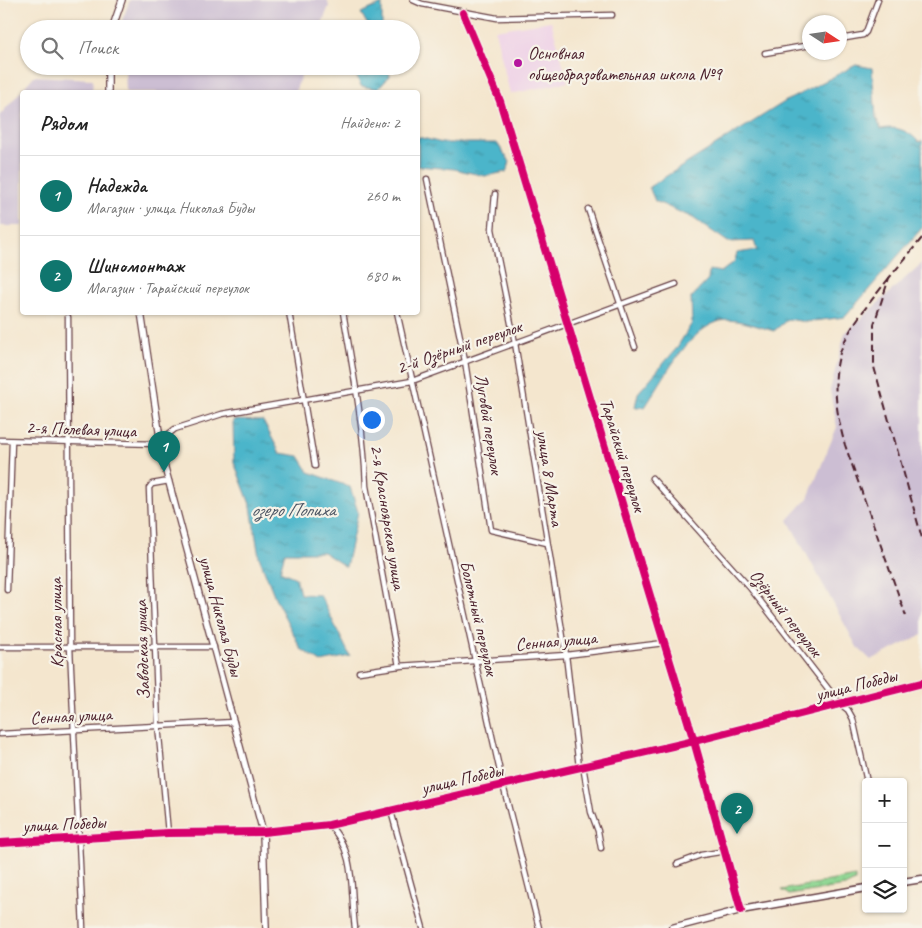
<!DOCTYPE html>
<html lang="ru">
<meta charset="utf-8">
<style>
body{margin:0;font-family:Caveat,sans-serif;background:#f2f2f2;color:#222}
.controls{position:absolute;right:15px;bottom:15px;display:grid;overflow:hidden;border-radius:5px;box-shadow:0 1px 4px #0004}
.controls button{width:45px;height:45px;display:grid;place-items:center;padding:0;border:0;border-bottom:1px solid #e0e0e0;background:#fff;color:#222;font:25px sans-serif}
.compass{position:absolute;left:802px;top:15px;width:45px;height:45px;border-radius:50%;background:#fff;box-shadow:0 1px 4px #0004;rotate:102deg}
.you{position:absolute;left:371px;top:419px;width:18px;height:18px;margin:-12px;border:4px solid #fff;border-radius:50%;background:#1a73e8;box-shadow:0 0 0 8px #1a73e833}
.badge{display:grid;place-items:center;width:32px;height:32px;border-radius:50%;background:#0f766e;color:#fff;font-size:16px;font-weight:700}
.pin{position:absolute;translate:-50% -41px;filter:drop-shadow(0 1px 2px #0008)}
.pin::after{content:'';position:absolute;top:26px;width:18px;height:15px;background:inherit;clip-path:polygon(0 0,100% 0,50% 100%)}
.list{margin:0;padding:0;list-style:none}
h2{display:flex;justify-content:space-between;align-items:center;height:65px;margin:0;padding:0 20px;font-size:21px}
h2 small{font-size:16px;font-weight:400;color:#767676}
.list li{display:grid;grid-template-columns:32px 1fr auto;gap:15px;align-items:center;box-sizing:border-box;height:80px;padding:0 20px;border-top:1px solid #e0e0e0}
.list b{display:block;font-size:19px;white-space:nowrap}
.list p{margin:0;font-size:16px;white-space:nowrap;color:#767676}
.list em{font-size:16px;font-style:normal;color:#767676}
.icon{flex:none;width:28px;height:28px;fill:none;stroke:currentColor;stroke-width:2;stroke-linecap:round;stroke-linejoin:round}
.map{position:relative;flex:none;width:922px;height:928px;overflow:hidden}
.search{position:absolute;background:#fff;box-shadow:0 1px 4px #0004;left:20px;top:20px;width:400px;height:55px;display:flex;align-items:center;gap:12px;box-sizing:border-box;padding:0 18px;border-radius:28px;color:#767676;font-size:19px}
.panel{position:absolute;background:#fff;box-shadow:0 1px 4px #0004;left:20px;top:90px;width:400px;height:225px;border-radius:5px}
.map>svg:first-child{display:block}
.built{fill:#eed0e7}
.industrial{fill:#ccbed3}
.grass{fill:url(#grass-dots);stroke:#6c7a5e}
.water{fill:url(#water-ripples);stroke:#4b6a7a}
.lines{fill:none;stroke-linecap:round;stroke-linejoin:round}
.minor-casing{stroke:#643d43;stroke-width:7}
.tertiary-casing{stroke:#643d43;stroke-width:8}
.secondary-casing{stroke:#643d43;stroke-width:9}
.minor{stroke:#fff;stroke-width:4.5}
.tertiary{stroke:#fff;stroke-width:5.5}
.secondary{stroke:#fff;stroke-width:6}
.rail{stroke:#4a1f2b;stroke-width:2;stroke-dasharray:8 4;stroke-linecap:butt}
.cycleway-casing{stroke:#f7f3e8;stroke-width:11}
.cycleway{stroke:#d6006c;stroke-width:8}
.poi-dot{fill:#b5179e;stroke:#f7f3e8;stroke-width:2}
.labels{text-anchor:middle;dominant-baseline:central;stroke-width:4.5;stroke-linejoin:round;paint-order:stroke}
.poi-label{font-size:18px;fill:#4a1f2b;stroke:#f7f3e8;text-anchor:start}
.street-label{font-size:18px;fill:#4a1f2b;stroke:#f7f3e8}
.water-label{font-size:19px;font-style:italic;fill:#4b5463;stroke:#f7f3e8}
</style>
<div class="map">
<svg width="922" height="928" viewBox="0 0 922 928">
<defs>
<pattern id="grass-dots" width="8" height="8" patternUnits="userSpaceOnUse" patternTransform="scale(1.25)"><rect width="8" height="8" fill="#8ed692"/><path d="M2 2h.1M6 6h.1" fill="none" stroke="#7cb77e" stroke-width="1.8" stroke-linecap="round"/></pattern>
<pattern id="water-ripples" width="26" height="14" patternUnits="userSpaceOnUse" patternTransform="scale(1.25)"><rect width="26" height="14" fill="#4cb5ca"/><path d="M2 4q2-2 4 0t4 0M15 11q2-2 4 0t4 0" fill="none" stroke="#4193a4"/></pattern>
</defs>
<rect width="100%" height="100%" fill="#f7f3e8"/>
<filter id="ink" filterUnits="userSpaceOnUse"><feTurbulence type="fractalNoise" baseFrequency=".02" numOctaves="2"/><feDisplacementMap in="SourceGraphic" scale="10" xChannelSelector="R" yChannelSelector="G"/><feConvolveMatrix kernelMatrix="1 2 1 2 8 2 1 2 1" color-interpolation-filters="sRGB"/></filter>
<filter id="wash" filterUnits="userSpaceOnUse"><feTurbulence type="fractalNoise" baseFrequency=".0096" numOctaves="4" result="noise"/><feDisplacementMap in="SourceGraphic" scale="20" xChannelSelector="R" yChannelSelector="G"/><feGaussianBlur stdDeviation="1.12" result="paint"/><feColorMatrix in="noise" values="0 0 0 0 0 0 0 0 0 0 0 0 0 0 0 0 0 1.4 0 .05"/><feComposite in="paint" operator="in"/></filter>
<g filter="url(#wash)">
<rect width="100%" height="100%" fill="#f4e6ce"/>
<path class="built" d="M551 21 568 82 510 94 495 30Z"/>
<g class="industrial">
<path d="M130 0H327L329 6 320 29H122V21Z"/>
<path d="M125 66H305L295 92H126Z"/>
<path d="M34 76 93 79 92 92H22V226H0V115Z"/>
<path d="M922 263V635L871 660 857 647 788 520 808 498 837 427 830 390 845 333Z"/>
</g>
<path class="grass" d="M855 876V881L845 886 789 895 782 890Z"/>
<g class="water">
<path d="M382 4V29H370L361 13Z"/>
<path d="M856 65 872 68 876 118 881 129C896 126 908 130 919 142L922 141V228L845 317 806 322 788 319 774 331C759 327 732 316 717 322 686 333 663 380 645 407H635L638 393 676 349 692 323 691 298 708 280 709 270 721 272 734 262 737 253 757 250 754 241 728 242 693 218 655 201 649 187 786 101Z"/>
<path d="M355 66H388L390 76 378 89 361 86 354 71Z"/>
<path d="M418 137 442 143H497L510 162 506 172 485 176 454 169 418 166Z"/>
<path d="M233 420 263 421 280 453 299 456 309 472 350 487 358 512 346 567 323 552H285L280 571 296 578 300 594 320 595 350 656 321 662 301 649 276 600 259 557 251 507 234 462Z"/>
</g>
</g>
<g filter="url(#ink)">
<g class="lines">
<g class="minor-casing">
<g id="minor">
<path d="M413 0 422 4 497 18 612 15"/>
<path d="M463 13 500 101 694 741 741 910"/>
<path d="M840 39 863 35 866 32 878 0"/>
<path d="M765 53 810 45"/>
<path d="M427 179 465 361 491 530 547 543"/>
<path d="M495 194 492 229 515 343 566 655 579 767"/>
<path d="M588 209 635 347"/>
<path d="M289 312 315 466"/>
<path d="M343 312C353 370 364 428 366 486L399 666"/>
<path d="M397 312 503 785 539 928"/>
<path d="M68 317 70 647 83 928"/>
<path d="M0 440 156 444 175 429 222 414 412 381 676 284"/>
<path d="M652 478 751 589 840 704 848 710 853 719 867 782"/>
<path d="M7 590 12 441"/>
<path d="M0 647H214"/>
<path d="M359 672 399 666 566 655 664 643"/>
<path d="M0 734 234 722"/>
<path d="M583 766 591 812 598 831 601 848"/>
<path d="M391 811 423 928"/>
<path d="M329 825C357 852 350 892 355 928"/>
<path d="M168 833 158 725 149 488 152 484 169 481"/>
<path d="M0 843 168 833 263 832 329 825 694 741 922 683"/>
<path d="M677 864 701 855 726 851"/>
</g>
</g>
<g class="tertiary-casing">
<g id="tertiary">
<path d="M112 29 122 0"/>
<path d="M108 92V66"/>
<path d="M141 312 164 464 263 832 266 928"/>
</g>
</g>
<g class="secondary-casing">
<g id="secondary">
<path d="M903 882 922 879"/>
<path d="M672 928 741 910 866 888"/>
</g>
</g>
<use href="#minor" class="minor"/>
<use href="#tertiary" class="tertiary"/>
<use href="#secondary" class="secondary"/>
<g class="rail">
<path d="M922 238 889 278 874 324V367L922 538"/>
<path d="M889 278C872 300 848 327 840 353 831 382 837 417 845 445L906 616"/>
</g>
<g class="cycleway-casing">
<g id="cycleway">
<path d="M463 13 500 101 694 741 741 910"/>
<path d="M0 843 168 833 263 832 329 825 694 741 922 683"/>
</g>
</g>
<use href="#cycleway" class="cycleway"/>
</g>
</g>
<circle class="poi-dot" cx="518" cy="63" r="5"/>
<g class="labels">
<g class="poi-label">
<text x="528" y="53">Основная<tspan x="528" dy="21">общеобразовательная школа №9</tspan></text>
</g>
<g class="street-label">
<text transform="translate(459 347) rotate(-19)">2-й Озёрный переулок</text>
<text transform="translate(489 424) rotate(81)">Луговой переулок</text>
<text transform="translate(81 429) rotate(2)">2-я Полевая улица</text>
<text transform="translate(623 455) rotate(73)">Тарайский переулок</text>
<text transform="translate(550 478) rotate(81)">улица 8 Марта</text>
<text transform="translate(388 517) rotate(81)">2-я Красноярская улица</text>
<text transform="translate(786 613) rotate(52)">Озёрный переулок</text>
<text transform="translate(221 616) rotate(75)">улица Николая Буды</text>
<text transform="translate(479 618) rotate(77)">Болотный переулок</text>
<text transform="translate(56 623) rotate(-91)">Красная улица</text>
<text transform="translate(556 641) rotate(-5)">Сенная улица</text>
<text transform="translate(142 650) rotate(-92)">Заводская улица</text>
<text transform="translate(856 685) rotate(-14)">улица Победы</text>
<text transform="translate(71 716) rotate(-3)">Сенная улица</text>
<text transform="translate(462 779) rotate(-13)">улица Победы</text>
<text transform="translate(64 824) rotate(-3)">улица Победы</text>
</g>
<g class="water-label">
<text x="293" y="510">озеро Попиха</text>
</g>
</g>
</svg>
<div class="controls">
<button>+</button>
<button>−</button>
<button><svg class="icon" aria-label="layers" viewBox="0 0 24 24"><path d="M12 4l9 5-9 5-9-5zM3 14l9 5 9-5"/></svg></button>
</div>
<svg class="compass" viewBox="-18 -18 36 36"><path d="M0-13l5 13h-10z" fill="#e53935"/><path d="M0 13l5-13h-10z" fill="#767676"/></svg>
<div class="you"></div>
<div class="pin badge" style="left:164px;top:472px">1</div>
<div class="pin badge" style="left:737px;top:834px">2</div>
<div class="search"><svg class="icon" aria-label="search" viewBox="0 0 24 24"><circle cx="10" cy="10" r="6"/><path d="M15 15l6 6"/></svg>Поиск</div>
<section class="panel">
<h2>Рядом<small>Найдено: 2</small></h2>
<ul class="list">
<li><span class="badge">1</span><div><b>Надежда</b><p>Магазин · улица Николая Буды</p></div><em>260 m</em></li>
<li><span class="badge">2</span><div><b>Шиномонтаж</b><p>Магазин · Тарайский переулок</p></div><em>680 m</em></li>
</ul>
</section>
</div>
